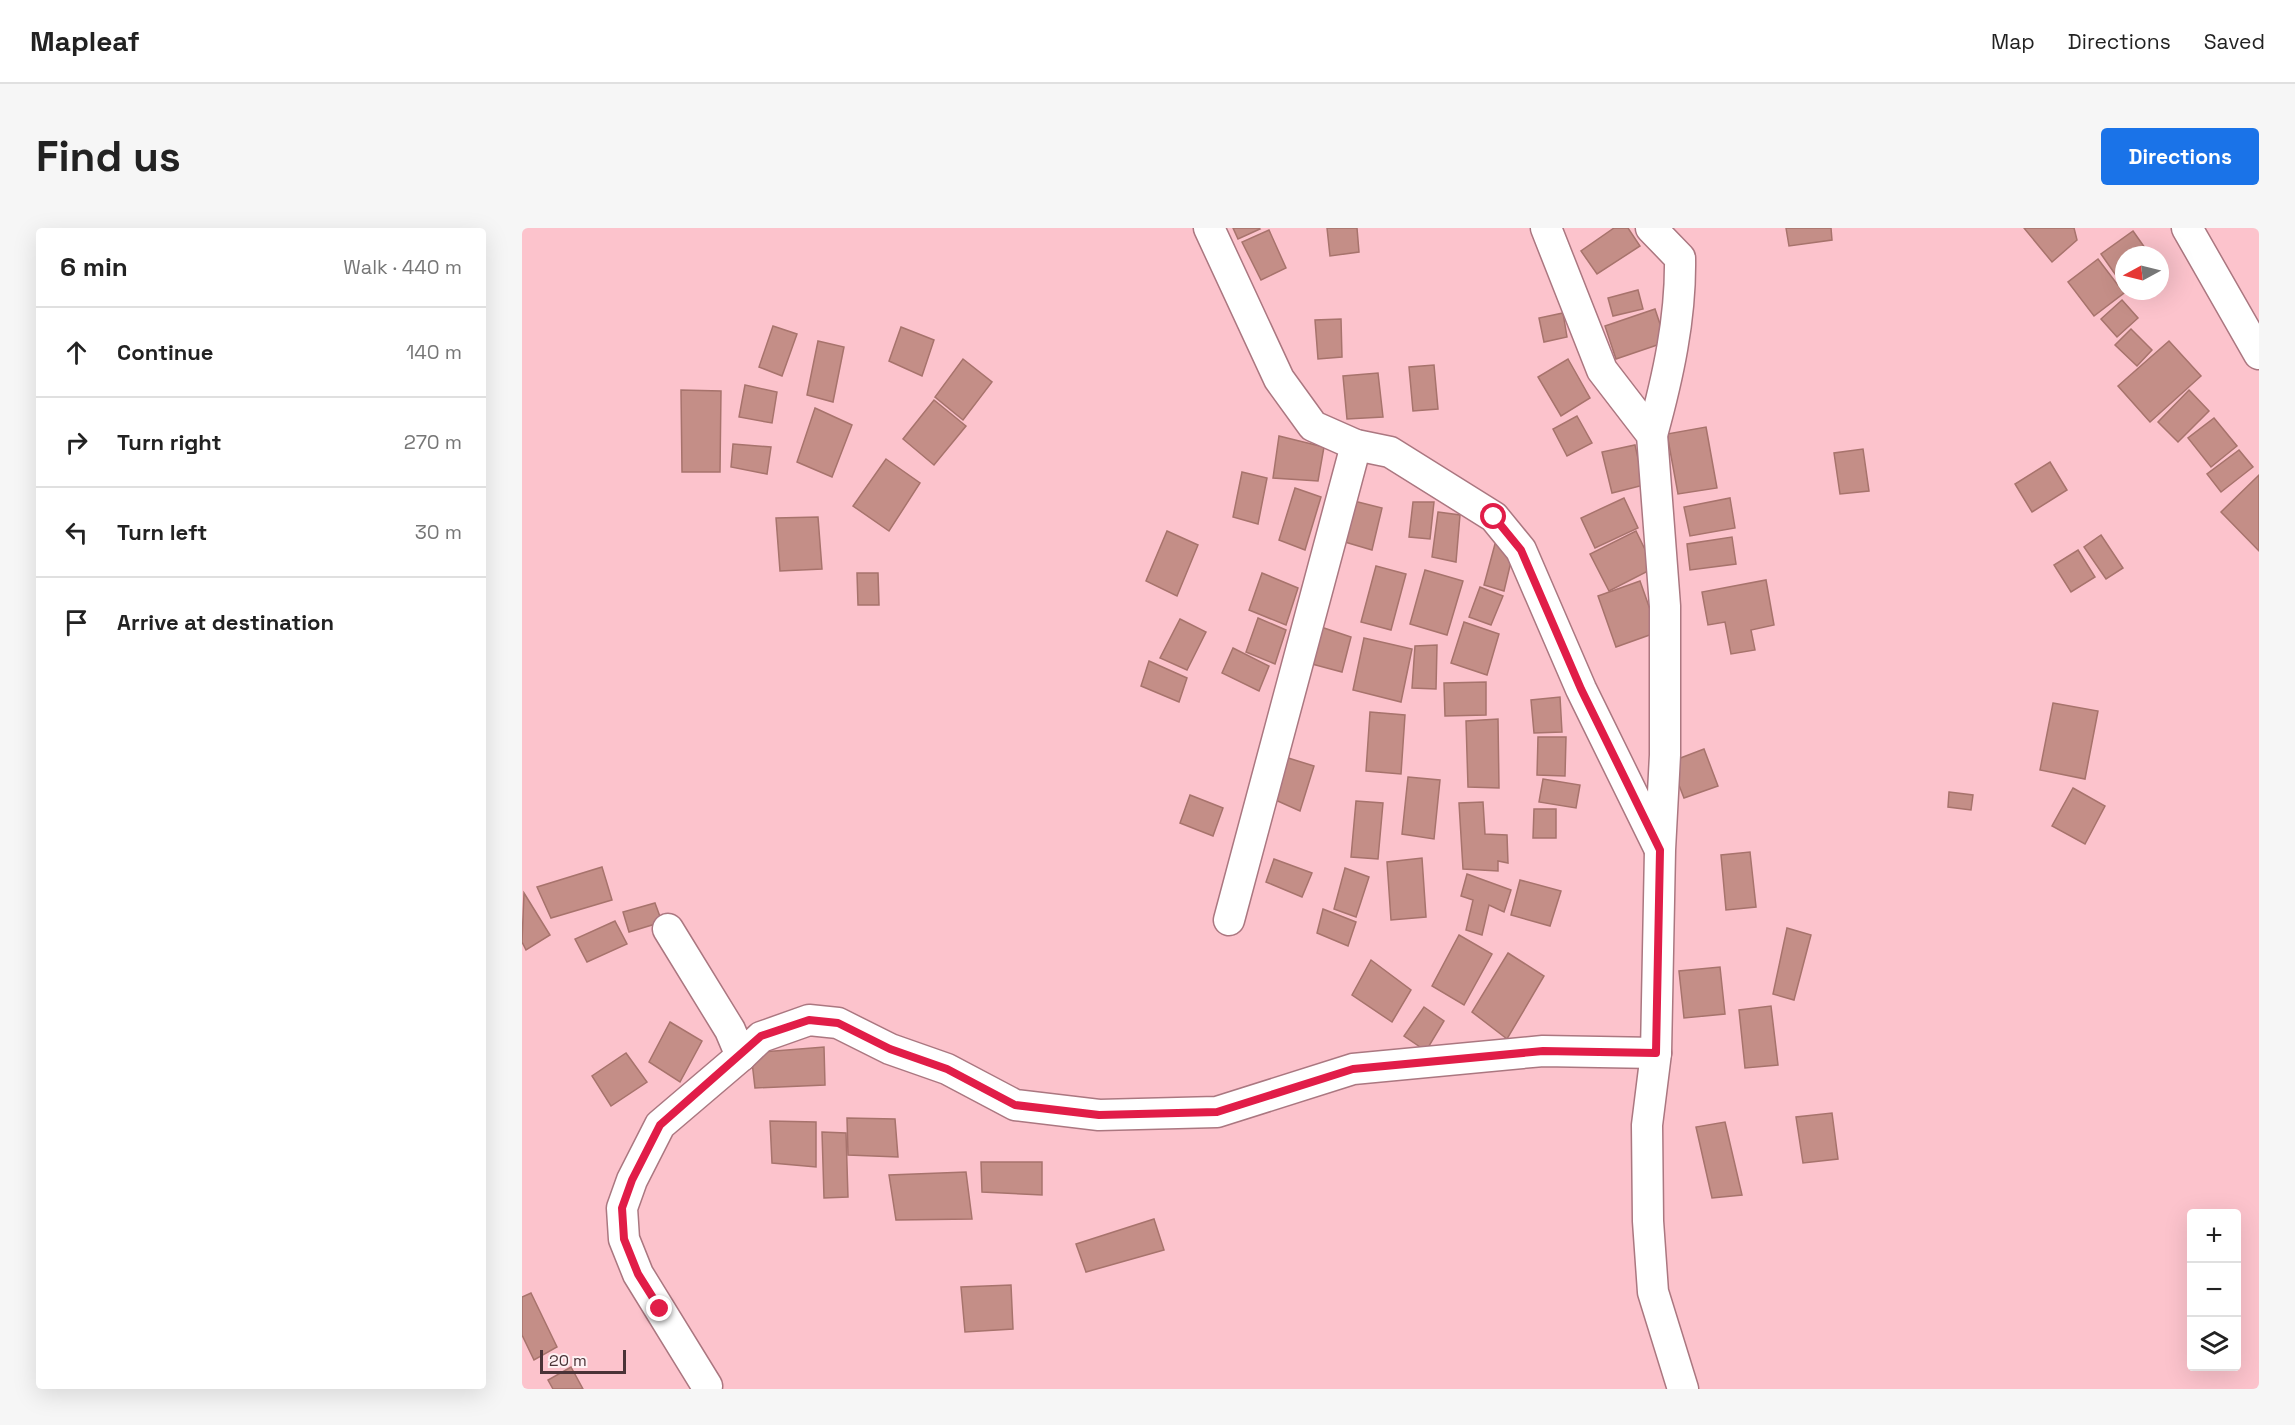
<!DOCTYPE html>
<meta charset="utf-8">
<style>
body{margin:0;font-family:"Space Grotesk",sans-serif;background:#f6f6f6;color:#222}
.controls{position:absolute;right:18px;bottom:18px;display:grid;overflow:hidden;border-radius:6px;box-shadow:0 6px 24px #0002}
.controls button{width:54px;height:54px;display:grid;place-items:center;padding:0;border:0;border-bottom:2px solid #e0e0e0;background:#fff;color:#222;font:30px sans-serif}
.compass{position:absolute;left:1593px;top:18px;width:54px;height:54px;border-radius:50%;background:#fff;box-shadow:0 6px 24px #0002;rotate:263deg}
.scale{position:absolute;left:18px;bottom:15px;width:86px;box-sizing:border-box;padding-left:6px;border:3px solid #4a3337;border-top:0;font-size:16px;line-height:21px;white-space:nowrap;color:#4a3337;-webkit-text-stroke:4px #fef1f3;paint-order:stroke}
.stop{position:absolute;width:18px;height:18px;margin:-14px;border:4px solid #e11d48;border-radius:50%;background:#fff}
.stop.end{background:#e11d48;border-color:#fff;box-shadow:0 2px 6px #0008}
.list{margin:0;padding:0;list-style:none}
h2{display:flex;justify-content:space-between;align-items:center;height:78px;margin:0;padding:0 24px;font-size:26px}
h2 small{font-size:20px;font-weight:400;color:#767676}
.list li{display:grid;grid-template-columns:39px 1fr auto;gap:18px;align-items:center;box-sizing:border-box;height:90px;padding:0 24px;border-top:2px solid #e0e0e0}
.list b{display:block;font-size:22px;white-space:nowrap}
.list em{font-size:20px;font-style:normal;color:#767676}
.icon{flex:none;width:33px;height:33px;fill:none;stroke:currentColor;stroke-width:2;stroke-linecap:round;stroke-linejoin:round}
.map{position:relative;flex:none;width:1737px;height:1161px;overflow:hidden;border-radius:6px}
header{display:flex;align-items:center;gap:36px;box-sizing:border-box;height:84px;padding:0 30px;background:#fff;border-bottom:2px solid #e0e0e0}
header strong{font-size:28px}
nav{display:flex;gap:33px;margin-inline-start:auto;font-size:21px}
.intro{display:flex;align-items:center;justify-content:space-between;box-sizing:border-box;height:144px;padding:0 36px}
h1{margin:0;font-size:42px}
.button{padding:15px 27px;border-radius:6px;background:#1a73e8;color:#fff;font-size:21px;font-weight:700}
main{display:flex;gap:36px;padding:0 36px}
aside{flex:1;background:#fff;border-radius:6px;box-shadow:0 6px 24px #0002}
.map>svg:first-child{display:block}
.building{fill:#c48e87;stroke:#a7736c;stroke-width:1.5}
.lines{fill:none;stroke-linecap:round;stroke-linejoin:round}
.street-casing{stroke:#ab7780;stroke-width:33}
.street{stroke:#fff;stroke-width:30}
.route{stroke:#e11d48;stroke-width:8}
</style>
<header>
<strong>Mapleaf</strong>
<nav><a>Map</a><a>Directions</a><a>Saved</a></nav>
</header>
<div class="intro"><h1>Find us</h1><a class="button">Directions</a></div>
<main>
<aside>
<h2>6 min<small>Walk · 440 m</small></h2>
<ul class="list">
<li><svg class="icon" aria-label="ahead" viewBox="0 0 24 24"><path d="M12 20V5M6 11l6-6 6 6"/></svg><div><b>Continue</b></div><em>140 m</em></li>
<li><svg class="icon" aria-label="right" viewBox="0 0 24 24"><path d="M7 20v-9h11M14 6l5 5-5 5"/></svg><div><b>Turn right</b></div><em>270 m</em></li>
<li><svg class="icon" aria-label="left" viewBox="0 0 24 24"><path d="M17 20v-9H6M10 6l-5 5 5 5"/></svg><div><b>Turn left</b></div><em>30 m</em></li>
<li><svg class="icon" aria-label="arrive" viewBox="0 0 24 24"><path d="M6 21V4h12l-3 4 3 4H6"/></svg><div><b>Arrive at destination</b></div></li>
</ul>
</aside>
<div class="map">
<svg width="1737" height="1161" viewBox="0 0 1737 1161">
<rect width="100%" height="100%" fill="#fcc3cc"/>
<g class="building">
<path d="M711 0H737L738 1 716 11Z"/>
<path d="M805 0H835L837 24 808 28Z"/>
<path d="M1092 0H1106L1118 18 1075 46 1059 23Z"/>
<path d="M1264 0H1309L1310 12 1267 18Z"/>
<path d="M1502 0H1552L1555 12 1530 34Z"/>
<path d="M747 2 764 40 739 52 720 14Z"/>
<path d="M1611 3 1628 27H1602V54L1600 56 1579 26Z"/>
<path d="M1576 31 1602 65 1572 88 1546 54Z"/>
<path d="M1116 62 1121 81 1091 88 1086 70Z"/>
<path d="M1600 72 1616 90 1595 109 1579 91Z"/>
<path d="M1133 81 1144 114 1094 131 1083 98Z"/>
<path d="M1041 85 1045 109 1022 114 1017 90Z"/>
<path d="M819 91 820 129 796 131 793 92Z"/>
<path d="M251 98 275 106 260 148 237 139Z"/>
<path d="M379 99 412 112 400 148 367 133Z"/>
<path d="M1609 101 1630 122 1615 138 1593 117Z"/>
<path d="M296 113 322 119 311 174 285 167Z"/>
<path d="M1647 113 1679 148 1628 194 1596 158Z"/>
<path d="M441 131 470 154 441 192 413 169Z"/>
<path d="M1046 131 1068 170 1039 188 1016 149Z"/>
<path d="M912 137 916 181 891 183 887 139Z"/>
<path d="M856 145 861 189 825 191 821 148Z"/>
<path d="M223 157 255 164 250 195 217 189Z"/>
<path d="M159 162 199 163 198 244H160Z"/>
<path d="M1667 162 1687 183 1656 214 1636 194Z"/>
<path d="M412 172 444 198 412 237 381 211Z"/>
<path d="M293 180 330 197 310 249 275 234Z"/>
<path d="M1055 188 1070 215 1045 228 1031 201Z"/>
<path d="M1692 190 1715 218 1689 239 1666 210Z"/>
<path d="M1184 199 1195 260 1156 266 1145 206Z"/>
<path d="M757 208 802 219 796 253 751 250Z"/>
<path d="M211 216 249 219 245 246 209 239Z"/>
<path d="M1113 217 1122 257 1090 265 1080 224Z"/>
<path d="M1341 221 1347 263 1318 266 1312 225Z"/>
<path d="M1717 222 1731 239 1699 264 1685 246Z"/>
<path d="M364 231 398 255 367 303 331 278Z"/>
<path d="M1528 234 1545 262 1510 284 1493 256Z"/>
<path d="M720 244 745 250 736 296 711 289Z"/>
<path d="M1737 247V323L1699 284Z"/>
<path d="M773 260 799 269 783 322 757 312Z"/>
<path d="M1102 270 1116 300 1073 320 1059 290Z"/>
<path d="M1208 270 1213 300 1168 308 1162 279Z"/>
<path d="M828 272 860 280 850 322 816 312Z"/>
<path d="M891 274H912L908 311 887 309Z"/>
<path d="M916 284 938 287 934 334 910 329Z"/>
<path d="M296 289 300 341 258 343 254 290Z"/>
<path d="M645 303 676 317 655 368 624 353Z"/>
<path d="M1114 303 1132 340 1087 363 1068 326Z"/>
<path d="M1579 307 1601 340 1584 351 1562 319Z"/>
<path d="M1210 309 1214 336 1168 342 1165 316Z"/>
<path d="M973 316 992 321 982 363 962 357Z"/>
<path d="M1556 322 1573 349 1549 364 1532 337Z"/>
<path d="M854 338 884 346 869 402 839 394Z"/>
<path d="M903 342 941 353 925 407 888 396Z"/>
<path d="M335 345H356L357 377H336Z"/>
<path d="M740 345 776 360 764 397 727 382Z"/>
<path d="M1244 352 1252 397 1229 402 1233 422 1209 426 1203 394 1186 397 1180 364Z"/>
<path d="M1118 353 1136 404 1094 419 1076 368Z"/>
<path d="M958 359 981 368 969 397 947 389Z"/>
<path d="M736 390 764 402 753 436 724 424Z"/>
<path d="M658 391 684 404 665 442 638 430Z"/>
<path d="M942 394 977 406 965 447 929 435Z"/>
<path d="M796 398 829 409 820 444 786 435Z"/>
<path d="M842 410 890 421 879 474 831 462Z"/>
<path d="M915 417 914 461 890 460 893 418Z"/>
<path d="M711 420 747 438 737 463 700 445Z"/>
<path d="M627 433 665 450 657 474 619 458Z"/>
<path d="M964 454V487L923 488 922 455Z"/>
<path d="M1038 469 1040 504 1012 505 1009 472Z"/>
<path d="M1531 475 1576 483 1563 551 1518 542Z"/>
<path d="M848 484 883 487 879 546 844 543Z"/>
<path d="M976 491 977 560 946 559 944 493Z"/>
<path d="M1016 509H1044L1043 548 1015 547Z"/>
<path d="M1182 521 1196 558 1162 570 1148 534Z"/>
<path d="M763 529 792 538 778 583 749 570Z"/>
<path d="M886 549 918 552 912 611 880 606Z"/>
<path d="M1021 551 1058 557 1054 580 1017 574Z"/>
<path d="M1551 560 1583 578 1563 616 1530 598Z"/>
<path d="M1427 564 1451 567 1449 582 1426 579Z"/>
<path d="M668 567 701 580 691 608 658 595Z"/>
<path d="M834 573 861 575 856 631 829 629Z"/>
<path d="M961 574 963 606 985 607 986 635 976 633V643L941 641 937 575Z"/>
<path d="M1012 581H1034V610H1011Z"/>
<path d="M1228 624 1234 679 1204 682 1199 627Z"/>
<path d="M900 630 904 689 869 692 865 634Z"/>
<path d="M752 631 790 645 780 669 744 654Z"/>
<path d="M80 639 90 672 29 690 15 659Z"/>
<path d="M823 640 847 649 834 689 812 681Z"/>
<path d="M945 646 989 662 982 684 967 677 960 707 944 702 951 672 939 668Z"/>
<path d="M998 652 1039 663 1028 698 989 687Z"/>
<path d="M2 665 28 707 4 722 0 714Z"/>
<path d="M133 675 140 694 107 704 101 684Z"/>
<path d="M801 681 834 694 826 718 795 705Z"/>
<path d="M93 693 105 716 65 734 53 711Z"/>
<path d="M1265 700 1289 707 1272 772 1251 766Z"/>
<path d="M937 707 970 726 942 777 910 758Z"/>
<path d="M986 725 1022 748 985 811 950 784Z"/>
<path d="M849 732 889 762 870 794 830 767Z"/>
<path d="M1198 739 1203 786 1162 790 1157 743Z"/>
<path d="M1249 778 1256 837 1223 840 1217 782Z"/>
<path d="M902 779 922 793 904 823 882 808Z"/>
<path d="M148 794 180 813 158 854 127 834Z"/>
<path d="M302 819 303 857 233 860 229 825Z"/>
<path d="M104 825 125 854 89 878 70 848Z"/>
<path d="M1310 885 1316 931 1281 935 1274 889Z"/>
<path d="M325 890 373 891 376 929 326 927Z"/>
<path d="M248 893 294 894V939L250 935Z"/>
<path d="M1203 894 1220 967 1190 970 1174 899Z"/>
<path d="M300 904 324 905 326 969 302 970Z"/>
<path d="M459 934H520V967L460 964Z"/>
<path d="M444 944 450 991 374 992 367 947Z"/>
<path d="M632 991 642 1022 564 1044 554 1016Z"/>
<path d="M489 1057 491 1101 443 1104 439 1059Z"/>
<path d="M9 1065 35 1119 12 1132 0 1107V1069Z"/>
<path d="M49 1139 61 1161H31L26 1152Z"/>
</g>
<g class="lines">
<g class="street-casing">
<g id="street">
<path d="M687 0 757 151 791 198 834 217 868 224 972 289 999 322 1059 461 1137 620"/>
<path d="M1024 0 1080 142 1130 207 1143 378V527L1138 622 1134 825 1125 897 1126 993 1131 1064 1161 1161"/>
<path d="M1129 0 1158 30C1159 90 1146 149 1130 207"/>
<path d="M1665 0 1737 126"/>
<path d="M707 692 834 217"/>
<path d="M146 701 208 802 219 828 239 809 287 792 316 795 368 821 425 841 493 877 577 887 695 884 831 841 1021 823 1134 825"/>
<path d="M185 1158 116 1046 102 1011 100 980 110 952 138 897 219 828"/>
</g>
</g>
<use href="#street" class="street"/>
</g>
<g class="lines">
<path class="route" d="M138 1081 116 1046 102 1011 100 980 110 952 138 897 239 808 287 792 316 795 368 821 425 841 493 877 577 887 695 884 831 841 1021 823 1134 825 1138 622 1059 461 999 322 972 289"/>
</g>
</svg>
<div class="controls">
<button>+</button>
<button>−</button>
<button><svg class="icon" aria-label="layers" viewBox="0 0 24 24"><path d="M12 4l9 5-9 5-9-5zM3 14l9 5 9-5"/></svg></button>
</div>
<svg class="compass" viewBox="-18 -18 36 36"><path d="M0-13l5 13h-10z" fill="#e53935"/><path d="M0 13l5-13h-10z" fill="#767676"/></svg>
<div class="scale">20 m</div>
<div class="stop" style="left:972px;top:289px"></div>
<div class="stop end" style="left:138px;top:1081px"></div>
</div>
</main>
